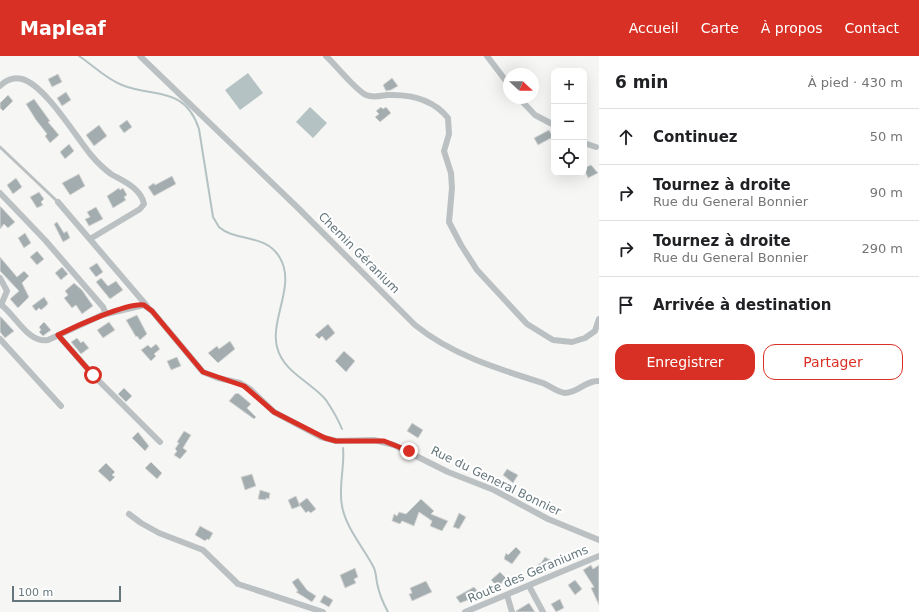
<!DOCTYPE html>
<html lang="fr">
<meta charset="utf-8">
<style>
body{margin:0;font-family:"DejaVu Sans",sans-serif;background:#f2f2f2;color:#202124}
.controls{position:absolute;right:12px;top:12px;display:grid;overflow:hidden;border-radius:8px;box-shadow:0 4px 16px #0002}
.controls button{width:36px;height:36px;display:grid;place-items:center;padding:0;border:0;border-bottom:1px solid #e0e0e0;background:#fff;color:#202124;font:20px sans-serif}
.compass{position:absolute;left:503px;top:12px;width:36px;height:36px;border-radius:50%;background:#fff;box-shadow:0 4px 16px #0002;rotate:112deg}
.scale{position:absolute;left:12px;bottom:10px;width:109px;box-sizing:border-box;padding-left:4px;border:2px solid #64767c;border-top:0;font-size:11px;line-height:14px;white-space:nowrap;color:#64767c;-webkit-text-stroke:3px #fff;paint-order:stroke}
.stop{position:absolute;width:12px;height:12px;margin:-9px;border:3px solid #d93025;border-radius:50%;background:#fff}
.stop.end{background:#d93025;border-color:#fff;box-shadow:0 1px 4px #0008}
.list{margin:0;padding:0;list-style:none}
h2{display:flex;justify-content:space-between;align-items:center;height:52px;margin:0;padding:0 16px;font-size:17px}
h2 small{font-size:13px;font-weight:400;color:#757577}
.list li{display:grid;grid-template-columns:26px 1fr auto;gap:12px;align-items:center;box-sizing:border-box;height:56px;padding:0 16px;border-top:1px solid #e0e0e0}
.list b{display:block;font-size:15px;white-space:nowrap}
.list p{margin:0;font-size:13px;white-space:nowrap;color:#757577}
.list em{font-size:13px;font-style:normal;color:#757577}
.actions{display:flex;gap:8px;padding:12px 16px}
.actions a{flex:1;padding:9px 0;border:1px solid #d93025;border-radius:12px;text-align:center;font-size:14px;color:#d93025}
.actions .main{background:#d93025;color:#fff}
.icon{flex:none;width:22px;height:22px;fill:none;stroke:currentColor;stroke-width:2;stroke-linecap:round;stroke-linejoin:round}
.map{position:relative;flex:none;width:599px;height:556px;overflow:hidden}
header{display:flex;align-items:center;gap:24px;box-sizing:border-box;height:56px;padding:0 20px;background:#d93025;color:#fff}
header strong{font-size:19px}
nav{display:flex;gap:22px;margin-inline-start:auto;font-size:14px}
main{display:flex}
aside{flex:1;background:#fff}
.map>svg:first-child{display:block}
.water{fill:#b4c2c4}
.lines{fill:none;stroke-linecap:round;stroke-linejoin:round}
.stream{stroke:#b4c2c4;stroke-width:2}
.building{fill:#a3adb0;stroke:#d8d8d6}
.lane{stroke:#bbc1c3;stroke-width:3}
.street{stroke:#bbc1c3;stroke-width:6}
.route{stroke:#d93025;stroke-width:5}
.labels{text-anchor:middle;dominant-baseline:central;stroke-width:4;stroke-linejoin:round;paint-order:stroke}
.street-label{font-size:12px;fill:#64767c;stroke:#fff}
</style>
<header>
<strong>Mapleaf</strong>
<nav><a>Accueil</a><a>Carte</a><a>À propos</a><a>Contact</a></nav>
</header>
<main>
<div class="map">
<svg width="599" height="556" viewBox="0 0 599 556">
<rect width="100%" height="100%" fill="#f6f6f4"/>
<g class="water">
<path d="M248 17 263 37 240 54 225 34Z"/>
<path d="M310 51 327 67 313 82 296 66Z"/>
</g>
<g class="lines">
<g class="stream">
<path d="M79 0C94 10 106 23 122 29 155 42 185 30 199 73L213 161C215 164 217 168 219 171 235 186 266 177 280 202 296 229 270 263 277 291 283 316 311 326 326 344 332 353 338 363 342 373"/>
<path d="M343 392C345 411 338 431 342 450 346 472 363 491 373 510 376 515 376 521 377 527 379 537 383 547 388 556"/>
</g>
</g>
<g class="building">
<path d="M58 18 62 26 52 31 48 23Z"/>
<path d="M392 22 398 30 391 34 386 35 383 29Z"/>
<path d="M66 36 71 44 62 50 57 42Z"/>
<path d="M8 39 13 45 3 55 0 52V47Z"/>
<path d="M34 43 50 65 48 66 59 79 50 87 45 80 47 78 36 64 26 48Z"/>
<path d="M381 51 383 53 386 51 391 57 380 66 375 61 379 58 376 55Z"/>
<path d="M127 64 132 71 124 77 119 70Z"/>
<path d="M99 69 107 80 94 90 86 79Z"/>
<path d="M549 74 553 81 538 89 534 82Z"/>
<path d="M69 88 74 95 65 103 60 96Z"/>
<path d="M591 109 598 117 588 122 584 112Z"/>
<path d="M79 118 85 130 70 139 62 127Z"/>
<path d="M172 120 176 128 154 140 148 131 154 127 155 129Z"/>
<path d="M16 122 22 131 13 138 7 129Z"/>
<path d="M119 132 120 134 123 132 127 139 124 141 126 144 113 152 107 140Z"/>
<path d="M39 136 44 143 41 146 43 149 37 152 30 141Z"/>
<path d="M0 150 15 166 8 172 4 168 0 173Z"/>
<path d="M96 151 103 163 89 170 85 163 90 161 87 156Z"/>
<path d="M57 166 64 177 67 175 70 182 63 186 54 168Z"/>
<path d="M25 177 31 187 24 192 18 182Z"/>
<path d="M37 195 44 203 37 209 30 201Z"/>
<path d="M0 201 17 221 24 215 29 220 22 227 29 241 18 252 10 243 19 235 0 215Z"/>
<path d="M97 207 103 216 96 221 89 212Z"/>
<path d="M62 211 68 218 61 224 55 217Z"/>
<path d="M101 222 108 230 116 225 123 234 110 243 96 226Z"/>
<path d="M74 227 82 234 93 250 82 258 76 249 72 252 64 242 68 239 65 235Z"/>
<path d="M44 241 48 247 47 249 41 254 39 252 36 255 32 250Z"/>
<path d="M137 259 147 278 140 284 137 280 136 281 126 264Z"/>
<path d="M0 260 14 275 5 282 0 276Z"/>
<path d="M44 266 51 274 43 280 39 276 41 274 39 271Z"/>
<path d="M109 266 115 274 103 282 97 274Z"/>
<path d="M328 268 335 277 326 285 322 280 319 283 315 279Z"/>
<path d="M77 282 81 287 83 285 89 292 81 298 71 286Z"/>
<path d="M230 285 235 293 218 307 208 297 217 290 219 293Z"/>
<path d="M156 288 160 293 154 298 156 300 151 305 141 294 148 289 151 292Z"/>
<path d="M344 295 355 305 346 316 335 305Z"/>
<path d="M177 301 181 310 171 314 167 305Z"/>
<path d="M124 332 132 340 126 346 118 338Z"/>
<path d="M236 337 237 338 238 337 251 348 247 352 256 361 254 363 229 345Z"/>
<path d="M412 367 423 374 418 382 407 375Z"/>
<path d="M184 375 191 379 183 392 187 395 180 403 174 399 177 395 175 393 179 387 177 386Z"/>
<path d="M138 376 149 390 145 395 132 382Z"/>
<path d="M151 406 162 417 157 423 145 412Z"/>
<path d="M106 407 115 416 112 419 115 421 110 426 98 415Z"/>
<path d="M507 413 518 419 513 427 503 419Z"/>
<path d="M252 418 256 430 245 434 241 421Z"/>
<path d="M260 434 270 437 269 443 266 442V444L258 443Z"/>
<path d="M296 440 300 450 292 453 288 444Z"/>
<path d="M307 442 316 453 311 457 308 455 306 457 299 448Z"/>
<path d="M421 443 434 455 431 458 448 465 442 475 430 470 432 465 419 456 414 470 402 465 400 468 392 465 394 458 397 460 399 456 406 458Z"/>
<path d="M459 457 466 461 459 473 453 471Z"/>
<path d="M200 470 213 477 209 484 207 483 205 485 195 479Z"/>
<path d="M516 491 521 496 512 508 504 503 506 497 508 499Z"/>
<path d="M545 501 552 505 549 508 550 511 541 515 537 509 541 507Z"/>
<path d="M591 509 593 513 599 509V549L591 532 594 531 583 514Z"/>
<path d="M355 512 358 521 354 523 356 527 345 532 340 519Z"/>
<path d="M500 516 506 522 498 531 491 524Z"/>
<path d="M298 522 307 534 316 540 312 546 296 536 298 535 292 526Z"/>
<path d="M575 524 582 533 575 539 568 529Z"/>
<path d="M426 525 432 536 412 545 409 538 412 537 410 532Z"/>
<path d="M474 531 480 538 472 544 471 543 460 547 456 541Z"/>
<path d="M324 539 333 544 329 551 320 546Z"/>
<path d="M560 543 564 552 556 556 551 548Z"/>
<path d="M529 547 535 556H516V555Z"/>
</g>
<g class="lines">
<path class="lane" d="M0 91 58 146"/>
<g class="street">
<path d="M140 0 296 150 415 269C452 299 498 313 543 327 550 330 557 336 565 337 578 337 586 324 599 325"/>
<path d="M326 0C336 9 355 34 366 39 373 42 380 40 387 39 411 38 433 43 448 62L449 78 444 95 451 117 452 132 449 166 461 189 477 214 527 268 553 284 572 286 585 282 595 275 599 263"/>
<path d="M487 0 509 29"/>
<path d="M0 30C6 24 14 21 22 23 45 29 76 81 91 99 97 106 104 113 111 118 123 125 141 132 144 148L140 153 90 183"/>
<path d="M519 42 535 59 554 69"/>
<path d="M584 87 596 91"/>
<path d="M0 137 45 184 103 251 106 258"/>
<path d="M58 146 147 250"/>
<path d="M0 222 7 235 1 249"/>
<path d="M0 248C15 258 28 288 48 284L102 259 144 249 152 255 203 316 218 322 240 327 250 333 274 356 321 381 336 385 374 384 394 389 448 416 494 434 548 463 599 484"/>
<path d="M58 279 93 319 160 386"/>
<path d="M0 283 61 350"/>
<path d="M129 458 141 467 159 477 203 494 238 528 323 556"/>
<path d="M529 530 543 556"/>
<path d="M507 539 512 556"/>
<path d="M465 556 599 500"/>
</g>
</g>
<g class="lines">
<path class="route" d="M93 319 58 279C74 271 128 246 144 249L152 255 203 316 244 330 274 356 325 382 336 385H384L409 395"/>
</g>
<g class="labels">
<g class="street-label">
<text transform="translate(359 197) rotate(45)">Chemin Géranium</text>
<text transform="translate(496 425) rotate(26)">Rue du General Bonnier</text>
<text transform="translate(528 518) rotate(-23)">Route des Geraniums</text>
</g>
</g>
</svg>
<div class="controls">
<button>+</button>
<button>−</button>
<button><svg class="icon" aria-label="locate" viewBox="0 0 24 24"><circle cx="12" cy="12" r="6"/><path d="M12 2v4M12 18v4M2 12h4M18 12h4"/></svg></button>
</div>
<svg class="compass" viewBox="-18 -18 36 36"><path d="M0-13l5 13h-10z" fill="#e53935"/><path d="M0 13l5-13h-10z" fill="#757577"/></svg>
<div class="scale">100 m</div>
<div class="stop" style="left:93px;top:319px"></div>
<div class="stop end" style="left:409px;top:395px"></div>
</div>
<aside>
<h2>6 min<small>À pied · 430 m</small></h2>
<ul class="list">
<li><svg class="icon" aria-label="ahead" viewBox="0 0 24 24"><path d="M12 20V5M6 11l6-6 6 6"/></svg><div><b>Continuez</b></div><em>50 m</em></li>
<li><svg class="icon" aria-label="right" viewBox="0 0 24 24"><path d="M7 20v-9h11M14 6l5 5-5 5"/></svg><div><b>Tournez à droite</b><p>Rue du General Bonnier</p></div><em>90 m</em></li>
<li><svg class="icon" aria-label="right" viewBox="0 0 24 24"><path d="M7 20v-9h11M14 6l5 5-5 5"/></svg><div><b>Tournez à droite</b><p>Rue du General Bonnier</p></div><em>290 m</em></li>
<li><svg class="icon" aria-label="arrive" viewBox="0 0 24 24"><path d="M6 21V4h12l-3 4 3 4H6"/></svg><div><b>Arrivée à destination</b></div></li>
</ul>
<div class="actions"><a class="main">Enregistrer</a><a>Partager</a></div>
</aside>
</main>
